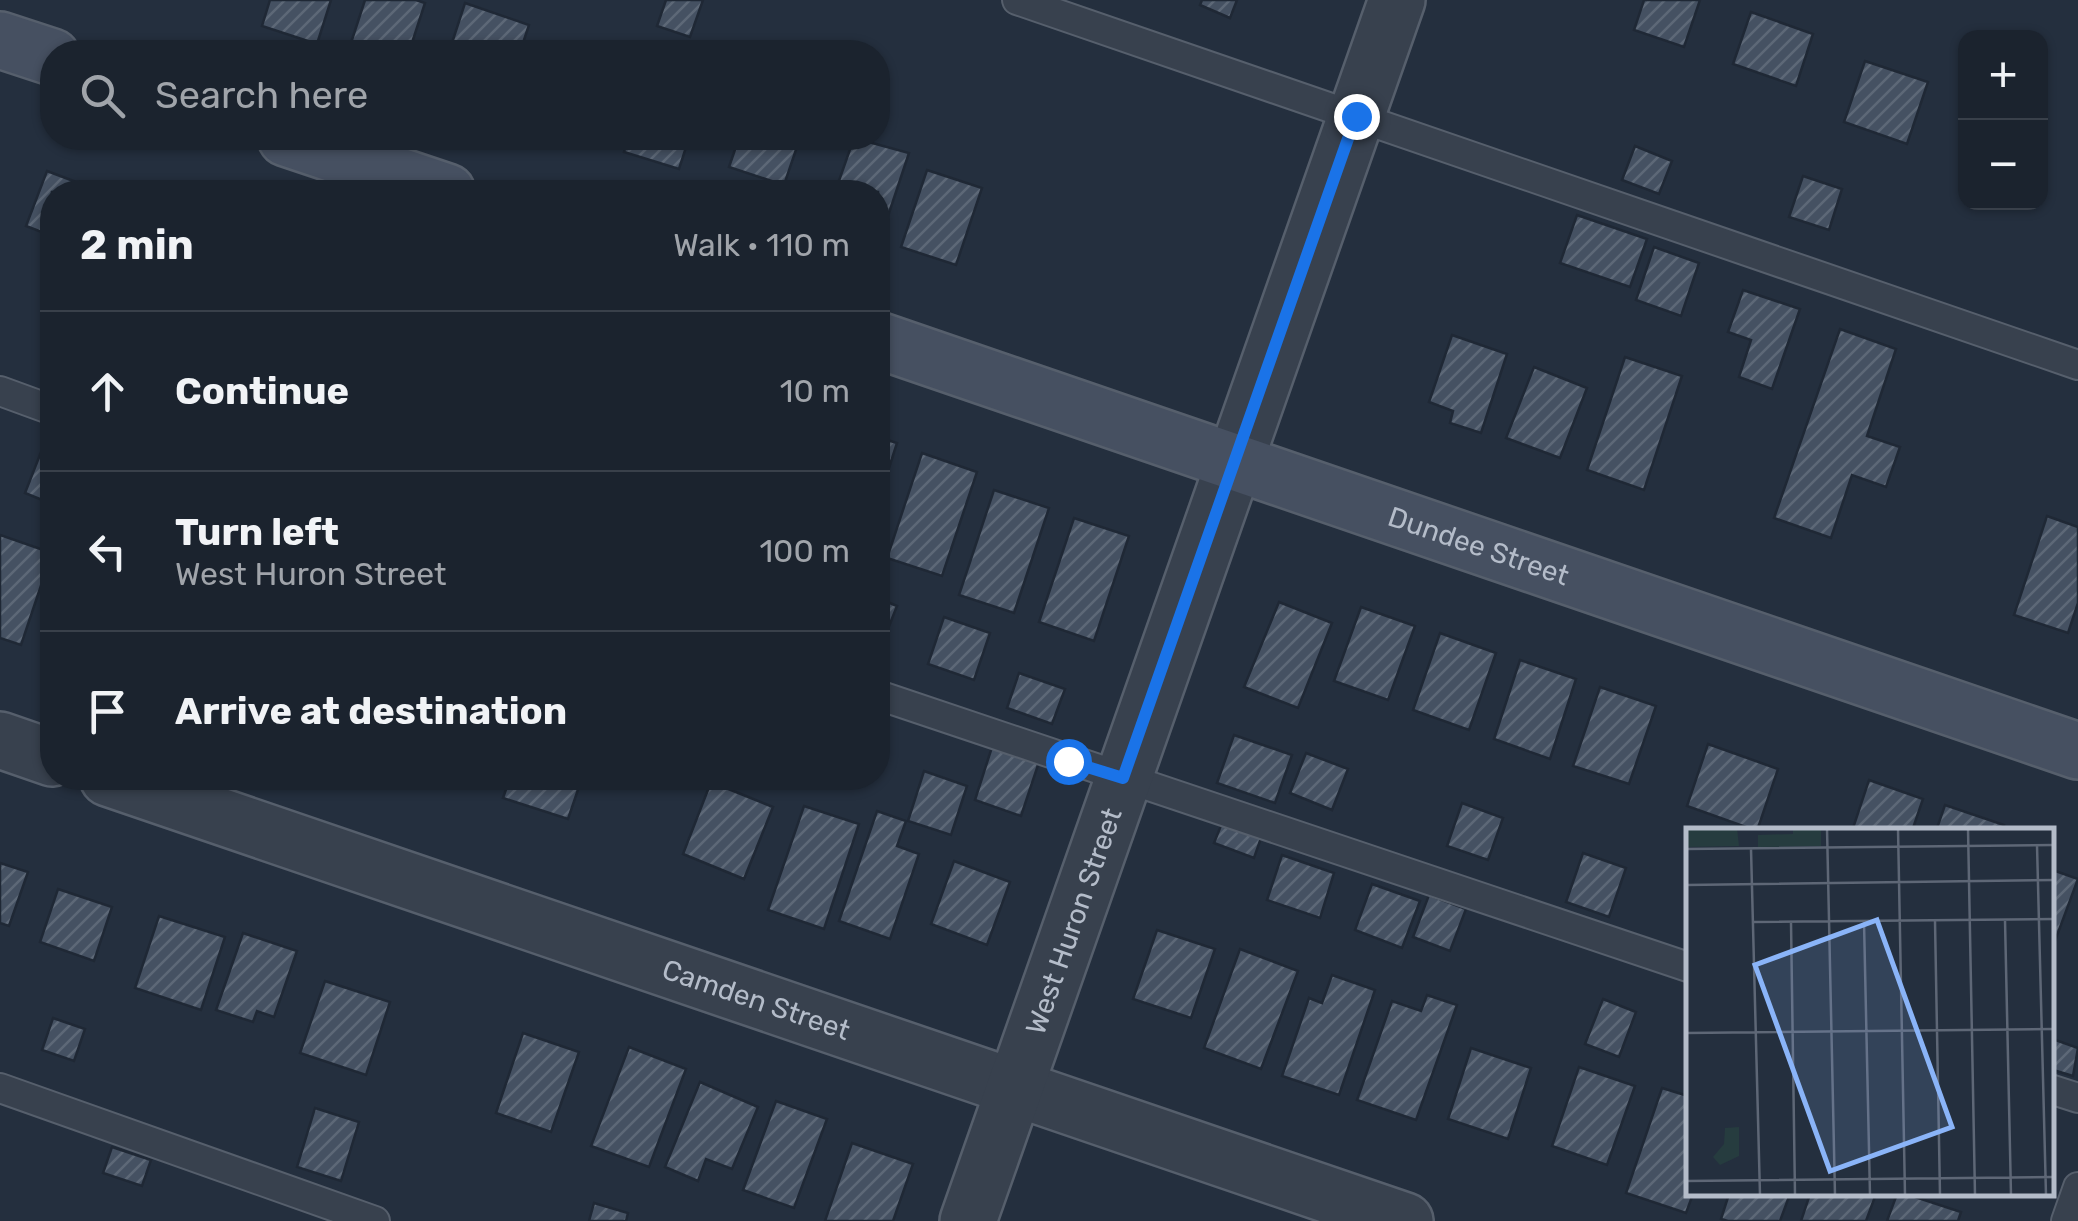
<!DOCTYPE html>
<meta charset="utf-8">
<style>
body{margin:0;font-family:Rubik,sans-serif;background:#242b36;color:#f1f3f6}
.controls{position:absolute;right:30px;top:30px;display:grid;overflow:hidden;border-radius:20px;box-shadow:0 2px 8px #0004}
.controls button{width:90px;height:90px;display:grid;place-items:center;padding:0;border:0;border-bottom:2px solid #39404a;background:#1b232e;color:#f1f3f6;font:50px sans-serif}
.stop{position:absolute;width:30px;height:30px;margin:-22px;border:8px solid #1a73e8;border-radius:50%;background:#fff}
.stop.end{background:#1a73e8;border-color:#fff;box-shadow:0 2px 10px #0008}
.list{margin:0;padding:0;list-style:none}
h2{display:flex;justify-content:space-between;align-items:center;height:130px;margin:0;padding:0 40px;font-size:42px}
h2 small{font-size:32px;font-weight:400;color:#a0a4aa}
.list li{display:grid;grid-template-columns:65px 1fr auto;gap:30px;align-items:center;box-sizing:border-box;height:160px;padding:0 40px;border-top:2px solid #39404a}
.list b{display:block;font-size:38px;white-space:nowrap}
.list p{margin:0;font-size:32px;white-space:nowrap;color:#a0a4aa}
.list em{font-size:32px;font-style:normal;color:#a0a4aa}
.icon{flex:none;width:55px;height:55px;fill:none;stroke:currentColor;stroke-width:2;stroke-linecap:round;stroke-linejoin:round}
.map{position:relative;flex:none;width:2078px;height:1221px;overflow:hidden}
.search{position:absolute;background:#1b232e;box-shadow:0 2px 8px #0004;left:40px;top:40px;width:850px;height:110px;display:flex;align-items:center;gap:25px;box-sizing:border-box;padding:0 35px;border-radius:40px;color:#a0a4aa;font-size:38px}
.panel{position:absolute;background:#1b232e;box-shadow:0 2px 8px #0004;left:40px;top:180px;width:850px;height:610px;border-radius:40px}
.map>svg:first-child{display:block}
.building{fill:url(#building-hatch);stroke:#1f2835;stroke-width:2.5}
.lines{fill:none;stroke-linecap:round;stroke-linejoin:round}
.lane-casing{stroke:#565f6c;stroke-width:32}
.street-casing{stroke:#565f6c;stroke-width:60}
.secondary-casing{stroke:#565f6c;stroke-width:60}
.lane{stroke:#38414e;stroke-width:28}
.street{stroke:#38414e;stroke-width:55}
.secondary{stroke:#465061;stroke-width:55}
.route{stroke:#1a73e8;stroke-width:12}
.labels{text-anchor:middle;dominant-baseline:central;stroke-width:10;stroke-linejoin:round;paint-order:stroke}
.street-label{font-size:28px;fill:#b4bcc9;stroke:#1d2633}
.inset-road{fill:none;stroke:#5e6776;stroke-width:2.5}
.view{fill:#8ab4f8;fill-opacity:0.15;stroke:#8ab4f8;stroke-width:5}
.inset-edge{fill:none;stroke:#b4bcc9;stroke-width:5}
</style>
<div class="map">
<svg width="2078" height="1221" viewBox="0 0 2078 1221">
<defs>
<pattern id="building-hatch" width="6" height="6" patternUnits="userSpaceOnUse" patternTransform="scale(2.5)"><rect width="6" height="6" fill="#455162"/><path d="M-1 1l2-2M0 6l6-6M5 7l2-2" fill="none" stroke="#5d6877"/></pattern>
</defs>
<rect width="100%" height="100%" fill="#242f3e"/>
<g class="building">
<path d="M270 0H331L317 44 262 26Z"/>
<path d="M365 0H416L425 3 409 52H348Z"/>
<path d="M666 0H703L690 37 657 26Z"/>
<path d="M1202 0H1237L1230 18 1200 5Z"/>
<path d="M1644 0H1700L1684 47 1634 30Z"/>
<path d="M465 3 529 25 520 52H449Z"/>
<path d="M1751 12 1813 34 1796 86 1733 64Z"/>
<path d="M1865 61 1928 82 1907 144 1844 122Z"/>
<path d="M628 138H689L679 169 624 152Z"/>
<path d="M739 138H800L784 185 729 167Z"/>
<path d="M854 138 909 153 883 231 878 229V192H835Z"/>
<path d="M1635 146 1672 161 1659 194 1622 180Z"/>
<path d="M927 170 982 188 956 265 901 247Z"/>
<path d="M47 171 92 188 90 192H52V236L26 226Z"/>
<path d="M1803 176 1842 189 1829 230 1789 217Z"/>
<path d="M1577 215 1647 239 1630 287 1560 263Z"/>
<path d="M1654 247 1699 263 1681 316 1636 300Z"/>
<path d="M1743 290 1800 309 1772 389 1739 377 1751 340 1728 332Z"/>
<path d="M1840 329 1896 349 1867 436 1900 447 1886 487 1852 475 1831 538 1774 518Z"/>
<path d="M1452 335 1507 354 1481 433 1450 423 1453 411 1429 402Z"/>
<path d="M1625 357 1682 376 1644 490 1587 470Z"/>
<path d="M1534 367 1587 388 1560 458 1506 438Z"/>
<path d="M52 424V504L25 493Z"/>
<path d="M878 437 897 443 878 502Z"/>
<path d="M922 453 977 472 942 576 887 558Z"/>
<path d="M994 490 1049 508 1014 613 959 595Z"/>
<path d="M2047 516 2078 527V603L2068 633 2014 615Z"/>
<path d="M1074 518 1129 536 1094 641 1039 622Z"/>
<path d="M0 535 52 553 21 645 0 638Z"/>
<path d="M878 598 897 606 880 649 878 648Z"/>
<path d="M1279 602 1332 623 1298 708 1244 687Z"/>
<path d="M1361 607 1415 626 1388 700 1334 681Z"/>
<path d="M944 617 990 633 974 680 928 664Z"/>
<path d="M1440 633 1496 653 1469 730 1413 710Z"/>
<path d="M1520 660 1576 679 1550 759 1494 739Z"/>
<path d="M1019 673 1065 689 1052 724 1007 708Z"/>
<path d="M1600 687 1656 706 1629 784 1573 766Z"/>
<path d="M1234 735 1292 755 1275 803 1217 783Z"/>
<path d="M1708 744 1778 769 1757 831 1687 806Z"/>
<path d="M992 747 1039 762 1021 816 975 800Z"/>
<path d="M1306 753 1348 769 1332 810 1290 793Z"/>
<path d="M924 771 967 786 951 835 908 821Z"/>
<path d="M510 778H582L568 819 503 798Z"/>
<path d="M1869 780 1923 799 1912 831H1852Z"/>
<path d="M711 782 773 807 744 879 683 854Z"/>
<path d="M1462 803 1503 818 1488 860 1447 846Z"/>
<path d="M1945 805 2004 825 2002 831H1936Z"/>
<path d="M804 806 859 824 824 929 768 910Z"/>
<path d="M877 811 906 821 897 846 919 854 890 939 839 921Z"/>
<path d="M1222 823 1261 838 1254 858 1214 843Z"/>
<path d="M1583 853 1626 868 1609 917 1566 902Z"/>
<path d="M1282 855 1334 873 1320 918 1267 900Z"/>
<path d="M954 861 1010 882 987 945 931 924Z"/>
<path d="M0 863 28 872 9 926 0 923Z"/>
<path d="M2050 869 2078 879 2052 949H2050Z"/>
<path d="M1372 884 1420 901 1402 948 1355 930Z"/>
<path d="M58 889 112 907 94 961 40 942Z"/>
<path d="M1429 895 1466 909 1450 951 1413 937Z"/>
<path d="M159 916 225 937 201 1010 135 988Z"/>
<path d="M1157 930 1215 949 1191 1018 1133 999Z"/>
<path d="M243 933 297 951 274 1017 257 1011 253 1022 216 1010Z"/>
<path d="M1240 949 1298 971 1261 1069 1204 1048Z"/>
<path d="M1332 975 1375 990 1339 1095 1282 1076 1309 998 1322 1003Z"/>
<path d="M325 981 390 1002 366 1075 300 1053Z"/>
<path d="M1427 995 1457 1005 1416 1120 1357 1100 1392 1001 1421 1011Z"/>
<path d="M1603 999 1636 1012 1619 1057 1585 1044Z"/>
<path d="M53 1018 85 1029 74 1061 42 1050Z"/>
<path d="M523 1033 579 1052 551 1132 496 1113Z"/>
<path d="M2050 1038 2078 1048 2073 1076 2050 1069Z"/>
<path d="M629 1047 686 1069 649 1167 591 1146Z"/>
<path d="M1471 1048 1531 1068 1508 1139 1448 1119Z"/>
<path d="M1579 1067 1635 1086 1607 1165 1552 1146Z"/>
<path d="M700 1082 758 1107 732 1169 706 1159 698 1181 665 1167Z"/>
<path d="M1662 1088 1688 1096V1194H1693L1686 1213 1626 1193Z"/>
<path d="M776 1101 827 1119 794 1208 743 1190Z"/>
<path d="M315 1108 359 1122 341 1181 297 1167Z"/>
<path d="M852 1143 913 1164 893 1221H825Z"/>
<path d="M112 1147 151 1160 142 1186 103 1173Z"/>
<path d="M1729 1194H1790L1780 1221H1728L1721 1219Z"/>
<path d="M1810 1194H1876L1866 1221H1801Z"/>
<path d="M1897 1194H1906L1961 1212 1958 1221H1887Z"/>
<path d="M594 1203 628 1213 626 1221H589Z"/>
</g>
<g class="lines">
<g class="lane-casing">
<g id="lane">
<path d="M1017 0 2078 365"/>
<path d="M0 391 52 410"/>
<path d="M878 695 1688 967"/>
<path d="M0 1088 375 1221"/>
<path d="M2050 1089 2078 1098"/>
<path d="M2066 1221 2078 1187"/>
</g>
</g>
<g class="street-casing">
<g id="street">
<path d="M0 740 52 758"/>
<path id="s1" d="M108 778 1405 1221"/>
<path id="s2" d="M968 1221 1397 0"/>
</g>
</g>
<g class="secondary-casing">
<g id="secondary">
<path d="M0 40 52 57"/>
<path d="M286 138 447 192"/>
<path id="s3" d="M878 340 2078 751"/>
</g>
</g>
<use href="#lane" class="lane"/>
<use href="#street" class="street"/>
<use href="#secondary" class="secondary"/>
</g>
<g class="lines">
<path class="route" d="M1068 761 1123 778 1356 116"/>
</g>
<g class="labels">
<g class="street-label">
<text stroke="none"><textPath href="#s3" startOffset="635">Dundee Street</textPath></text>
<text stroke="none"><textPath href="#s2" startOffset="318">West Huron Street</textPath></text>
<text stroke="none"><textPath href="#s1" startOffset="685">Camden Street</textPath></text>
</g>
</g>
<g transform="translate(1686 828)">
<rect width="368" height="368" fill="#242f3e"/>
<path d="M0 0H51L53 18 0 19ZM107 0H135V18L72 19V7L107 6Z" fill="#263c3f"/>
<path d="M53 299V328L34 337 27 329 38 316 39 300Z" fill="#263c3f"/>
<path class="inset-road" d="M141 0 149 367M212 0 219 367M282 0 289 367M351 17 360 367M0 21 368 17M65 21 74 367M0 57 368 52M319 92 325 367M249 93 254 367M66 94 368 91M105 94 109 367M178 94 184 367M0 205 368 201M0 353 368 349"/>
<path class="view" d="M191 92 266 299 144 343 69 137Z"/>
<rect width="368" height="368" class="inset-edge"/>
</g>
</svg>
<div class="controls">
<button>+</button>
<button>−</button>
</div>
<div class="stop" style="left:1068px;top:761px"></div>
<div class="stop end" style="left:1356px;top:116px"></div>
<div class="search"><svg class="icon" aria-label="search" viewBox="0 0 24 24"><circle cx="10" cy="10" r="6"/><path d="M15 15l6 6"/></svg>Search here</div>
<section class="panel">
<h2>2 min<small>Walk · 110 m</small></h2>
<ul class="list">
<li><svg class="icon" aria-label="ahead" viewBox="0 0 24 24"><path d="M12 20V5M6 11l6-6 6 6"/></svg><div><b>Continue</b></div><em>10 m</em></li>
<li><svg class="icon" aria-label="left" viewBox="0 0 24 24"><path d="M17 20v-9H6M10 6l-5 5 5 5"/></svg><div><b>Turn left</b><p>West Huron Street</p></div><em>100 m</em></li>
<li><svg class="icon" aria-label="arrive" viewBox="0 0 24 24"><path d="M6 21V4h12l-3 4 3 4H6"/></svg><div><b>Arrive at destination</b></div></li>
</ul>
</section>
</div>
